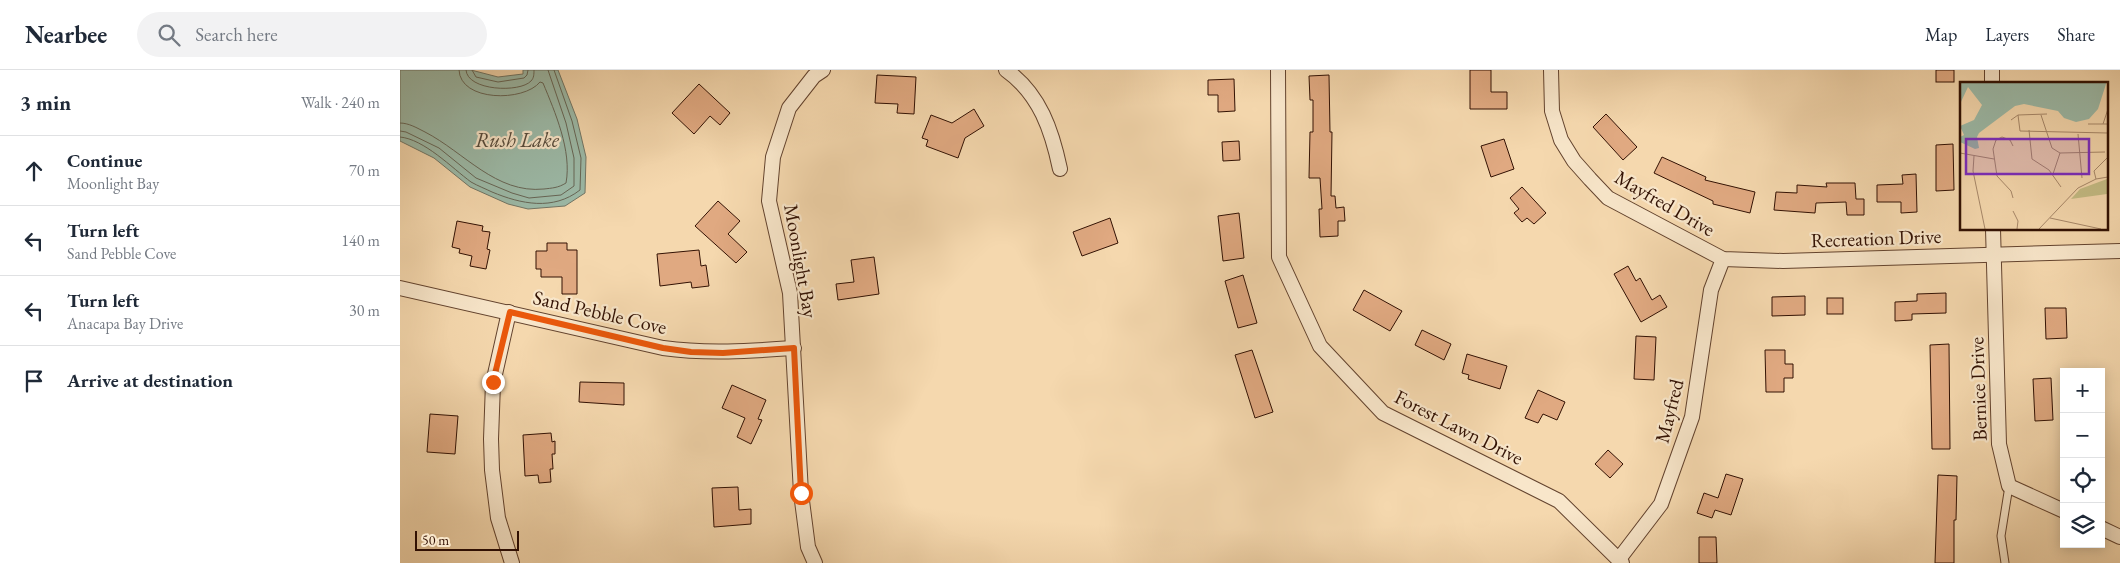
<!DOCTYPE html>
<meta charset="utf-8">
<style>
body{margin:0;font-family:"EB Garamond",serif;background:#f2f2f3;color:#1f2937}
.controls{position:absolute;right:15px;bottom:15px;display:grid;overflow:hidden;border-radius:0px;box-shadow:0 2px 12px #0003}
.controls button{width:45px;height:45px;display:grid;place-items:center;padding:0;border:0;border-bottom:1px solid #e0e1e3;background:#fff;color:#1f2937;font:25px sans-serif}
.scale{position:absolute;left:15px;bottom:12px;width:104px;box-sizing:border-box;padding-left:5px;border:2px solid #321103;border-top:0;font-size:14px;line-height:18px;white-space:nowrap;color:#321103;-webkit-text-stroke:4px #f8e6ca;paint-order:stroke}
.stop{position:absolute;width:15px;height:15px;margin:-11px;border:4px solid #ea580c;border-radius:50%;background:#fff}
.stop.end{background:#ea580c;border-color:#fff;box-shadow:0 1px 5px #0008}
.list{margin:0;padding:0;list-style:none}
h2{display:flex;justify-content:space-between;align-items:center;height:65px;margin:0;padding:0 20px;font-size:21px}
h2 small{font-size:16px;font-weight:400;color:#747a83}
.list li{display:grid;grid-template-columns:32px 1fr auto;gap:15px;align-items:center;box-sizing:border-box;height:70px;padding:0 20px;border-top:1px solid #e0e1e3}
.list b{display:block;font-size:19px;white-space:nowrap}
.list p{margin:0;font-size:16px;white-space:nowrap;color:#747a83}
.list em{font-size:16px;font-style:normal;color:#747a83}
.icon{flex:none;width:28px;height:28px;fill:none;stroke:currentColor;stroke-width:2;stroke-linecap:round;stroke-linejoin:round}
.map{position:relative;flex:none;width:1720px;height:493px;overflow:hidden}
header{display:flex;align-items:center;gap:30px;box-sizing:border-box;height:70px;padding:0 25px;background:#fff;border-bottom:1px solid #e0e1e3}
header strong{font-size:24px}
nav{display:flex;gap:28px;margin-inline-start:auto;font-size:18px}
.search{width:350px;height:45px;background:#f2f2f3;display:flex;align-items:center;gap:12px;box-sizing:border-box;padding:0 18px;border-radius:28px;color:#747a83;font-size:19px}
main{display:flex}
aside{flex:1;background:#fff}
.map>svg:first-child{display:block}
.water{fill:#9cbaa8;stroke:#727666}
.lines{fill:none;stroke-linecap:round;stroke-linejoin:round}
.shore{stroke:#676656;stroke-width:1}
.building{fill:#e0a981;stroke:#321103}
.service-casing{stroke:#63432e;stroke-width:9}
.minor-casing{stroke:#63432e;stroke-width:16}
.service{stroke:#f8e6ca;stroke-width:7}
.minor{stroke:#f8e6ca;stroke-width:14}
.route{stroke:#ea580c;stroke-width:6}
.labels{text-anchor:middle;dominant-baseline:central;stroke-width:4.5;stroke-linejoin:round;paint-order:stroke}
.street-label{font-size:20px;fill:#321103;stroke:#f8e6ca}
.water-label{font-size:21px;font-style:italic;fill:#574c3d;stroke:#f8e6ca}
.inset-road{fill:none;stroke:#a7886a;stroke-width:1}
.view{fill:#7b2cbf;fill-opacity:0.15;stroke:#7b2cbf;stroke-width:2.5}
.inset-edge{fill:none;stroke:#321103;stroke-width:2.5}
</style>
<header>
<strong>Nearbee</strong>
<div class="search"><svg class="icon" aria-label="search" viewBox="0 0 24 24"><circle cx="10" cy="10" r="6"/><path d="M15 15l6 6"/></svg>Search here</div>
<nav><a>Map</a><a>Layers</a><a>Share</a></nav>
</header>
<main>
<aside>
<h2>3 min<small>Walk · 240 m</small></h2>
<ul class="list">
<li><svg class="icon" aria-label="ahead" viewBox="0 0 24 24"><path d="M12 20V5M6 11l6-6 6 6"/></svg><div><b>Continue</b><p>Moonlight Bay</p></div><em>70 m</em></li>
<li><svg class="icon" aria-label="left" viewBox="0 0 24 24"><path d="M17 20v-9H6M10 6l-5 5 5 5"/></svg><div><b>Turn left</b><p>Sand Pebble Cove</p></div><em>140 m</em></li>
<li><svg class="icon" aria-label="left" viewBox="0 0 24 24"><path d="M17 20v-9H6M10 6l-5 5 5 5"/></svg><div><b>Turn left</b><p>Anacapa Bay Drive</p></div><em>30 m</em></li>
<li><svg class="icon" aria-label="arrive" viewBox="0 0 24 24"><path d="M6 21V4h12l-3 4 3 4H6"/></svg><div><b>Arrive at destination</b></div></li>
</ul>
</aside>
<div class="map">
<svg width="1720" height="493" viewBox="0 0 1720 493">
<rect width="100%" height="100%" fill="#f5d8ae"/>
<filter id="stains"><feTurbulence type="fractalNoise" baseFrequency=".004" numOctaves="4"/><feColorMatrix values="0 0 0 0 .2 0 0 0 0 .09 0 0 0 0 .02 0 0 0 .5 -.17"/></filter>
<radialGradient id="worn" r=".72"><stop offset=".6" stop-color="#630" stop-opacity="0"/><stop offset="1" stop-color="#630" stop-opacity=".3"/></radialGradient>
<path class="water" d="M0 0H71L98 7 123 4V0H158L177 49 186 87 185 123 165 136 128 139 108 134 70 117 34 88 0 71Z"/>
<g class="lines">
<g class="shore">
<path d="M66 0C67 21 120 23 131 11 134 8 134 4 134 0"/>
<path d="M72 0 76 7 98 12 124 8 127 5 128 0"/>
<path d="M0 53C9 53 17 58 25 62 64 82 96 124 144 119 152 118 158 118 166 113 172 81 155 42 143 13L140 12C124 32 60 32 59 0"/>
<path d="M0 61 6 62 39 78 76 108 112 123 129 128 161 125 174 116V88L166 53 148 0"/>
<path d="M0 67C24 69 52 98 71 112 78 116 86 119 92 122 121 134 153 141 180 120L181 88 172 51 154 0"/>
</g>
</g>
<g class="building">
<path d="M1070 0H1091V22H1107V39H1070Z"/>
<rect x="1536" y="0" width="18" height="12"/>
<path d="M477 5 516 7 514 44 497 43 498 34 475 33Z"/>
<path d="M929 5 930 62H932L931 126H935L936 138 944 137 945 151H938V166L920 167 919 139H922L920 108H909L910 62H913V30H910L909 6Z"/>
<path d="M834 9 835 41 818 42V25H808V10Z"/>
<path d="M299 14 330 43 320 55 310 46 294 64 272 43Z"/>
<path d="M574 39 584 56 565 68 558 88 526 76 528 70 522 68 531 45 552 53Z"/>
<path d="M1206 44 1237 77 1223 90 1193 57Z"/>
<path d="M1104 69 1114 99 1091 107 1081 76Z"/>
<path d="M839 71 840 90 823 91 822 72Z"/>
<path d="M1553 74 1554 120 1536 121V75Z"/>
<path d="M1262 87 1306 107 1305 110 1355 122 1350 143 1313 134V131L1254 103Z"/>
<path d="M1516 104 1517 142 1501 143V132H1477V115L1503 114 1502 105Z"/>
<path d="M1426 113H1455L1456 129H1464V145H1447L1446 132 1416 133 1415 143 1374 140 1376 122 1397 123V115L1427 117Z"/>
<path d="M1122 117 1146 143 1134 154 1127 148 1122 152 1114 143 1119 139 1110 128Z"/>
<path d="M318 131 340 151 328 164 347 182 336 193 295 156Z"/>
<path d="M839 143 844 188 823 191 818 146Z"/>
<path d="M710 148 718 173 682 186 673 162Z"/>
<path d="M57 151 83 156 82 161 90 162 87 179 90 180 86 199 70 196 72 186 59 183 60 179 52 177Z"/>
<path d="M147 173H167V180H177V224H162V207H141V199H136V181H147Z"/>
<path d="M299 180 301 196 306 195 309 216 292 218 291 212 260 216 257 184Z"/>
<path d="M474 187 479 224 438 230 436 214 454 212 451 190Z"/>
<path d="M1228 196 1236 211 1240 208 1252 230 1260 225 1267 237 1241 252 1214 204Z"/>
<path d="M843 205 857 253 838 258 825 211Z"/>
<path d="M964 220 1002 241 990 261 953 240Z"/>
<path d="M1546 223V243L1512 244V250L1495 251V232L1517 231V224Z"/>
<path d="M1405 226V245L1372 246V227Z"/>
<rect x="1427" y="228" width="16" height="16"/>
<path d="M1645 238H1666L1667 268 1646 269Z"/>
<path d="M1022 260 1051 274 1044 290 1015 275Z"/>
<path d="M1236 266 1256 267 1254 310 1234 309Z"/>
<path d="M1549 274 1550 379H1532L1530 275Z"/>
<path d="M852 280 873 342 855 348 835 285Z"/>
<path d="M1365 280H1385V294H1393V308H1384V322H1366Z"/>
<path d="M1067 284 1107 296 1100 319 1068 309 1069 305 1062 303Z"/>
<path d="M1651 308 1653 350 1635 351 1633 309Z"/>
<path d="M180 312 224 313V335L179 332Z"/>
<path d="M332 315 366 330 358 349 362 350 351 374 337 367 345 348 322 338Z"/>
<path d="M1138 320 1165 332 1157 350 1143 344 1138 353 1125 348Z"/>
<path d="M30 344 58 346 55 384 27 382Z"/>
<path d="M151 363 152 372 155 371V384H152L153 399H150L151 412 139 413 138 405 125 406 123 365Z"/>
<path d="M1208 380 1223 394 1210 408 1195 394Z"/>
<path d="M1326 404 1343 409 1331 445 1315 440 1312 448 1297 443 1304 423 1318 428Z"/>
<path d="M1538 405 1557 406 1556 450H1554V493H1535Z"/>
<path d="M338 417 339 440 351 439V454L314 457 312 418Z"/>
<path d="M1299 467H1316L1317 493H1299Z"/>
</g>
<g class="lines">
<g class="service-casing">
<path id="service" d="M1605 493 1601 466 1609 416"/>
</g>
<g class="minor-casing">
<g id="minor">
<path d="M606 0C640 24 652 61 660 99"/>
<path d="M878 0 879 187 920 276 983 343 1159 431 1222 493"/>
<path d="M1151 0 1152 41 1161 70 1174 91 1190 109 1208 128 1323 189 1383 191 1720 181"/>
<path d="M1592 0V14"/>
<path d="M1593 159 1599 374 1609 416 1664 441"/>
<path d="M0 218 263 278C307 284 350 281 394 278"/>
<path d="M109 242 93 313 91 369 92 400 98 448 112 493"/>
<path d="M1701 458 1720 467"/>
<path d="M1219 489 1261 434 1292 347 1311 220 1323 189"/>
<path d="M415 493 408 477 401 423 390 223 369 131 373 87 389 38 414 6 423 0"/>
</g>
</g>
<use href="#service" class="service"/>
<use href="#minor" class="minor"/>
</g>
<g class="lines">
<path class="route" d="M93 312 110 242 263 278 291 282 323 283 394 278 401 423"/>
</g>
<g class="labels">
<g class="street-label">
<text transform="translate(1265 133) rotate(30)">Mayfred Drive</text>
<text transform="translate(1476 168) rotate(-2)">Recreation Drive</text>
<text transform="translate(401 191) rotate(80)">Moonlight Bay</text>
<text transform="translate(200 242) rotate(13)">Sand Pebble Cove</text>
<text transform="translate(1578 319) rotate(-92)">Bernice Drive</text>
<text transform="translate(1269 341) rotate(-76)">Mayfred</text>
<text transform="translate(1059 357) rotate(27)">Forest Lawn Drive</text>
</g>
<g class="water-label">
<text x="117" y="69">Rush Lake</text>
</g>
</g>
<g transform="translate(1560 12)">
<rect width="148" height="148" fill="#f5d8ae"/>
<path d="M147 97V112L111 117 120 107Z" fill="#c4bc85"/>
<path d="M0 0H146V2L138 27 129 37 116 40 104 36 98 29 64 22 55 24 19 51 17 55 19 66 15 67 0 60V55L4 53 0 44 14 38 22 23 8 5 0 22Z" fill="#9cbaa8"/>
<path class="inset-road" d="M58 33 60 49 148 51M81 33 92 66 100 71 145 70M51 38 58 33 87 32M128 42H148M143 42 148 27M69 48 72 77 89 88 101 105M118 52 122 96M53 64 50 58 42 55 36 58 33 67 37 94 51 109 53 116M0 71 34 77M14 74 13 89 25 147M93 92 100 71M136 97 134 89 148 75M53 129 58 139 57 147M90 136 141 147M79 147 118 106 136 97 148 95"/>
<path class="view" d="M6 57H129V92H6Z"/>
<rect width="148" height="148" class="inset-edge"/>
</g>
<rect width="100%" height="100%" filter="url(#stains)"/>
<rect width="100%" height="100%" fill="url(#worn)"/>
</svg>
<div class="controls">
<button>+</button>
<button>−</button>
<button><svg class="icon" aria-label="locate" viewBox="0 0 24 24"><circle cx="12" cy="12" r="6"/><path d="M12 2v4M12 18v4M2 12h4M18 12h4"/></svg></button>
<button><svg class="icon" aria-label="layers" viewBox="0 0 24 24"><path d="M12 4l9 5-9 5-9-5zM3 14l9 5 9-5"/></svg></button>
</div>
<div class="scale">50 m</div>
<div class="stop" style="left:401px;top:423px"></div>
<div class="stop end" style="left:93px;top:312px"></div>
</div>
</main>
